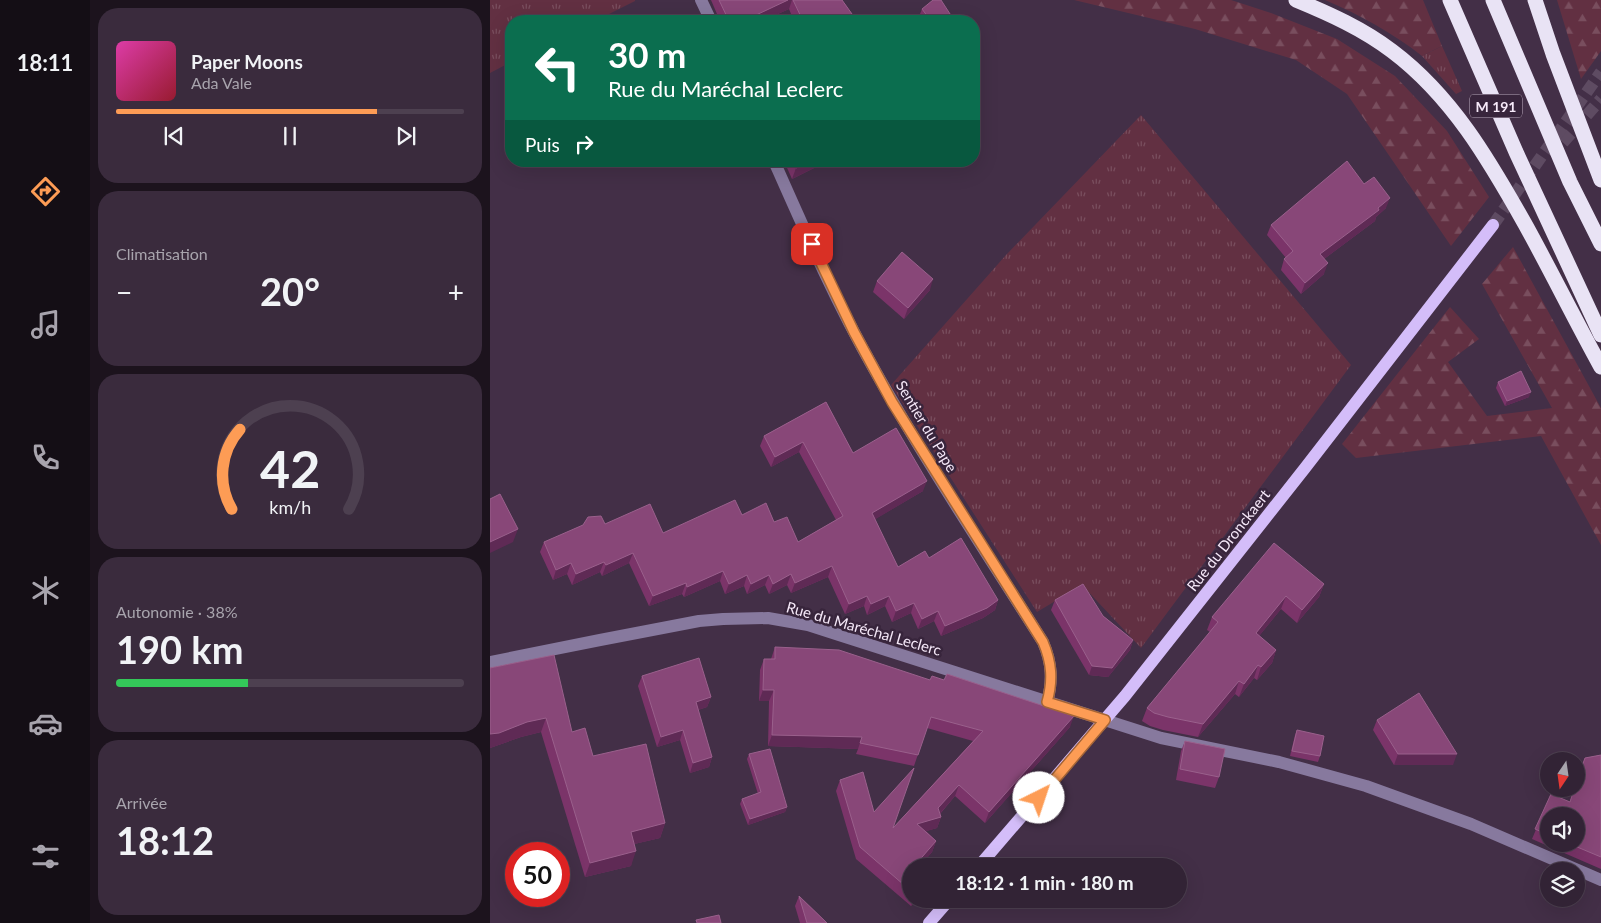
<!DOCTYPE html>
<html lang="fr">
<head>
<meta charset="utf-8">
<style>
  :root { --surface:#322335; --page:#3a2b3d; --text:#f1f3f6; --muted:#a8a4ad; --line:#4d4050; --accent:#fd9c55 }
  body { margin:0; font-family:Lato,sans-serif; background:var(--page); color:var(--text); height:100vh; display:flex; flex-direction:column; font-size:19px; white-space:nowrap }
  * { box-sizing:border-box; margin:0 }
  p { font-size:16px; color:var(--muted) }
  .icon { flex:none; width:28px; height:28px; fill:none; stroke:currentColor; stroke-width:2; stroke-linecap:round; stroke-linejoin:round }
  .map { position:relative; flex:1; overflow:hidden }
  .panel { display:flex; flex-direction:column; gap:8px; padding:8px; background:#1c131d; width:400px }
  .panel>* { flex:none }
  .guide { position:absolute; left:15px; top:15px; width:475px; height:152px; border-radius:20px; box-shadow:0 5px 20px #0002,0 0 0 1px var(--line); background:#0b6e4f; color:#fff; overflow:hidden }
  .needle { width:32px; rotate:193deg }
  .controls { position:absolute; left:1050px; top:752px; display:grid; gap:10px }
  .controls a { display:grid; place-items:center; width:45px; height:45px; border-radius:50%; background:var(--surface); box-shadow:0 5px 20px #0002,0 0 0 1px var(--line); font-size:25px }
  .speed { position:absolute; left:15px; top:842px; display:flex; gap:10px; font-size:25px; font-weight:700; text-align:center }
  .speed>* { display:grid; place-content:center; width:65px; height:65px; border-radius:50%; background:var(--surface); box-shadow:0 5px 20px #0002,0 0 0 1px var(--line); line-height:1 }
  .speed .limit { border:8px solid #d22; background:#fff; color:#111 }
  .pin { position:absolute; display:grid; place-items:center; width:42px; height:42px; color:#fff; margin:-21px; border-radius:10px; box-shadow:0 2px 8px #0006 }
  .me { position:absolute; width:55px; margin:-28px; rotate:41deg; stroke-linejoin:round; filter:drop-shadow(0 0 4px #0008) }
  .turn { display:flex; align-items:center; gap:18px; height:105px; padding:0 20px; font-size:22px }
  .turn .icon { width:65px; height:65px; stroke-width:2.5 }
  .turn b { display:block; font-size:35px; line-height:42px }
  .then { display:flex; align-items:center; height:48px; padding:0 20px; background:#0003; gap:10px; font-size:19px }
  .big { font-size:38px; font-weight:700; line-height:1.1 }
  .panel .card { flex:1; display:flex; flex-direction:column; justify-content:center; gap:8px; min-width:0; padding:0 18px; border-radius:20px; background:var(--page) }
  .panel .dial { align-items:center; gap:0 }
  .dial svg { height:130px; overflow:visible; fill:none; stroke:var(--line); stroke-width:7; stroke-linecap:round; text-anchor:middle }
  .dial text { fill:var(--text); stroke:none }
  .song { display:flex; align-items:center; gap:15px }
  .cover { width:60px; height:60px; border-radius:8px; background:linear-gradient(135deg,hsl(320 70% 55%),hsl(350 70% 35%)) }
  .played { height:5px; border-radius:2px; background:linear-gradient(90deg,var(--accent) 75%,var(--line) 75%) }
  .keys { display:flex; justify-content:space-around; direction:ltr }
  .heat { display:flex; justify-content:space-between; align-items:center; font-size:28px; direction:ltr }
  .charge { height:8px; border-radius:4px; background:linear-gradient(90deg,#34c759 38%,var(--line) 0) }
  .trip { position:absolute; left:412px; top:858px; width:285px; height:50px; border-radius:25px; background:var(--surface); box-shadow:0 5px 20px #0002,0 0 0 1px var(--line); font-weight:700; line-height:50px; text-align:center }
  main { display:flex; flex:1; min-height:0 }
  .dock { display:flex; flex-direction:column; width:90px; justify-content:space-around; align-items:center; background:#140e15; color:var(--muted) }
  .dock .icon { width:35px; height:35px }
  .dock .active { color:var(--accent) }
  .dock b { font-size:22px; color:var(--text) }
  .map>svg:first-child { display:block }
  .grass { fill:url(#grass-tufts) }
  .forest { fill:url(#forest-firs) }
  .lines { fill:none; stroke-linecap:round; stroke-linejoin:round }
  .major-tunnel { stroke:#5e4b62; stroke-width:12; stroke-dasharray:12 6; stroke-linecap:butt }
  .minor { stroke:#87799e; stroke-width:12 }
  .major { stroke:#d4bdf9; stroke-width:12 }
  .highway { stroke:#e9e3f5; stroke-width:15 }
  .wall { fill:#7b3469; fill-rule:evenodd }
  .shaded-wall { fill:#5f2a55 }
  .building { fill:#884778; stroke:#9a608c }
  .route-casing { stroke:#a46537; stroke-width:12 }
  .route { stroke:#fd9c55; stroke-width:9 }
  .labels { text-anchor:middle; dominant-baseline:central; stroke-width:5; stroke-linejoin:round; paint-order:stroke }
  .shield { fill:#38253c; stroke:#bdaec0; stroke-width:1 }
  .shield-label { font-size:14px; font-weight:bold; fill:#f6e9f9 }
  .street-label { font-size:15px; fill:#f6e9f9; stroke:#38253c }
</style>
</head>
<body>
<main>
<nav class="dock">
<b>18:11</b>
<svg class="icon active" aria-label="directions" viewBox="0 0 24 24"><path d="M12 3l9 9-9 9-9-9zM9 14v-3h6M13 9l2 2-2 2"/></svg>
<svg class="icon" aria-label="music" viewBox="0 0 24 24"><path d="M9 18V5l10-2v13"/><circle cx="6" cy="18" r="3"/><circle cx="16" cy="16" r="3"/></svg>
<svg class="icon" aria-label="phone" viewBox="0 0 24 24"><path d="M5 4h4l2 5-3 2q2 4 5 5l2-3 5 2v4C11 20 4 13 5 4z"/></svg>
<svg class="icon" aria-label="climate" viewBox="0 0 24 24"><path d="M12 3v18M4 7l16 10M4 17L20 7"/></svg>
<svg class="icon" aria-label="car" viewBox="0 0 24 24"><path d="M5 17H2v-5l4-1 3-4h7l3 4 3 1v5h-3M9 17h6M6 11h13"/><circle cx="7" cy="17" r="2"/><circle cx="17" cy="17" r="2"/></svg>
<svg class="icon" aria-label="filters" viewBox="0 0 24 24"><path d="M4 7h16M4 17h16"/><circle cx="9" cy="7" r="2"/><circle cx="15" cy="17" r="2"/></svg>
</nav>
<section class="panel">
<div class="card">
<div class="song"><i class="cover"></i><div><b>Paper Moons</b><p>Ada Vale</p></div></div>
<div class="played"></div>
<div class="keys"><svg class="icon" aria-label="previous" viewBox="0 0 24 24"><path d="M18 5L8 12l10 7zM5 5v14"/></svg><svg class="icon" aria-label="pause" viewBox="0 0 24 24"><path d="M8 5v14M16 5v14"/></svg><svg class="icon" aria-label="next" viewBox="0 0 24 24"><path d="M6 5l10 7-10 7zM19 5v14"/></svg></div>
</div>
<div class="card"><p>Climatisation</p>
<div class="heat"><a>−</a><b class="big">20°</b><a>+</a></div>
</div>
<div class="card dial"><svg viewBox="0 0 100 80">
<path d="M14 69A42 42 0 1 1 86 69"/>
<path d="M14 69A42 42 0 0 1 19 20" stroke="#fd9c55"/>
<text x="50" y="56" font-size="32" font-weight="700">42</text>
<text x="50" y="72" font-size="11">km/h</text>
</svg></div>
<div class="card"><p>Autonomie · 38%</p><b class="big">190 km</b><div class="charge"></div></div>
<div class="card"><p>Arrivée</p><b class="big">18:12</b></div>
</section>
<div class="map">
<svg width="1111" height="923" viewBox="0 0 1111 923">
  <defs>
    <pattern id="grass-tufts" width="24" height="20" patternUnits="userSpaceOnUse" patternTransform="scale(1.25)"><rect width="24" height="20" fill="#623042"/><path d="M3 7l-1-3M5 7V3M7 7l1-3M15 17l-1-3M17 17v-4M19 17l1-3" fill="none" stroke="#794e5e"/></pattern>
    <pattern id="forest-firs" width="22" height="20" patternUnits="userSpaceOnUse" patternTransform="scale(1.25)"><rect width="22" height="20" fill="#623042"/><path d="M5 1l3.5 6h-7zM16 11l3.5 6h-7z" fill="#794e5e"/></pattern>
  </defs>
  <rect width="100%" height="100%" fill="#432f47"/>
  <g class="grass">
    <polygon points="0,0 145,0 145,1 105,21 21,21 21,62 0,73"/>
    <polygon points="952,46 972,91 966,94 932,56"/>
    <polygon points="651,115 861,365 651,648 592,585 547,612 401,385 516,255"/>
  </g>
  <g class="forest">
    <polygon points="584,0 741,0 781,13 847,39 905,76 957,131 999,197 961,246 857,94 806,60 705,29"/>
    <path d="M835 0H933L952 46 932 56C903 33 870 15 835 0Z"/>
    <polygon points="1067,0 1111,0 1111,51 1091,79"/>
    <polygon points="1023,247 1111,408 1111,545 1051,436 866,458 852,444 960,307 989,339 958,362 997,416 1062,408 992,284"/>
  </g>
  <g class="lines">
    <g class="major-tunnel">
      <polyline points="1061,156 1111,99"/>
      <polyline points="1003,225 1111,72"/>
    </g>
    <g class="minor">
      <polyline points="211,0 221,21"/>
      <path d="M284 161C315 231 346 302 384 369 436 462 496 552 553 642 562 663 563 681 557 702"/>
      <polyline points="0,662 110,640 209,621 233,619 278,618 318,625 349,635 671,738 789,762 876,786 981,824 1111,880"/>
    </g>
    <g class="major">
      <polyline points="489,866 635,696 815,468 1003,225"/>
      <polyline points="439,923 460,899"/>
    </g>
    <g class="highway">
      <path d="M806 0C840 14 873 29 902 51 962 96 999 160 1035 224 1061 271 1085 320 1111 367"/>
      <polyline points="960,0 1026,152 1111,335"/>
      <polyline points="1003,0 1080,182 1111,244"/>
      <polyline points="1045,0 1063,54 1111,180"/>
    </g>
  </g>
  <g class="wall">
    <polygon points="221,0 352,0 367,21 304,21 299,9 272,21 230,21"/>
    <polygon points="432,9 461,21 435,21 430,14"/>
    <polygon points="294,161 327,161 324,168 302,179"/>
    <polygon points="874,184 896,208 886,217 885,221 834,259 834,274 811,294 791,270 794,259 796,258 777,235 781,225"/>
    <polygon points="387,281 440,290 414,319 383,292"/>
    <polygon points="1008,382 1039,397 1015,406 1006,388"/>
    <polygon points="336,402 363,453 433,491 385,519 408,567 439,558 508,600 505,610 493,618 451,636 444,621 428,629 421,613 402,622 395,606 377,615 374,606 355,614 338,577 301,593 297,585 279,594 275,585 257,594 254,586 235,594 230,581 194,597 192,594 159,606 139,563 112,576 110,572 82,585 77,574 63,580 50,552 54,542 115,524 173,533 252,515 284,522 308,542 346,520 309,452 281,467 270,446 274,436"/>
    <polygon points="834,584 829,597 807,623 791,609 769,636 786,650 782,663 767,680 764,678 749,697 745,694 708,737 673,730 660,726 652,721 657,708 720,632 717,630 722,617"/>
    <polygon points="565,600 613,616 643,640 640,650 618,677 599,675 561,610"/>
    <polygon points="285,647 580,727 495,823 465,796 450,814 451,817 447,828 436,831 446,841 442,852 430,866 421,866 421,899 428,899 421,906 366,859 346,791 350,780 384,812 403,828 483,741 437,728 424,766 366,754 368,749 278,746 279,701 269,701 270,670 274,659 281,659"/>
    <polygon points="0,668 82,732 103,756 175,823 170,838 144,844 141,866 95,877 51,732 31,737 0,748"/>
    <polygon points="152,676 221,697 217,707 208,710 222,757 219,767 200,773 190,740 167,747 148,686"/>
    <polygon points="887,720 963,765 904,765 883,730"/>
    <polygon points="807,730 830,756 828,762 800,756 805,735"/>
    <polygon points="695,741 729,777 725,788 686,780 691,751"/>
    <polygon points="259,754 297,807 295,812 258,825 250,804 252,799 268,794 257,759"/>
    <path d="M1111 755V869L1042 839 1061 794 1080 802 1084 789H1086V783L1095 758ZM1059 816H1086V844H1059Z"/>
    <polygon points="309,896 337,923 310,923 305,906"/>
  </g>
  <g class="shaded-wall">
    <polygon points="298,0 302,0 299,9 272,21 263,21 264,16"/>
    <polygon points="462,17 461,21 456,21"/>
    <polygon points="320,161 327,161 324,168 302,179 306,168"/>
    <polygon points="900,198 896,208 886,217 885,221 826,265 830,254"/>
    <polygon points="838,263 834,274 811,294 815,283"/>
    <polygon points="443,279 440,290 414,319 418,308"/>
    <polygon points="1041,392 1039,397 1015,406 1017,401"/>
    <polygon points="313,442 309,452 281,467 285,457"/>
    <polygon points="437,481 433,491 379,523 382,513"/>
    <polygon points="28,529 23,542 0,553 0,542"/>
    <polygon points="143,553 139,563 112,576 116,565"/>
    <polygon points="114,562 110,572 82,585 86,574"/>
    <polygon points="81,563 77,574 63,580 66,570"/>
    <polygon points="342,566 338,577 301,593 305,583"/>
    <polygon points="233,571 230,581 194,597 197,587"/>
    <polygon points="301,574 297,585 279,594 283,584"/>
    <polygon points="257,575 254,586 235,594 239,584"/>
    <polygon points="279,575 275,585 257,594 261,584"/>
    <polygon points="196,583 192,594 159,606 163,596"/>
    <polygon points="834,584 829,597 807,623 812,610"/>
    <polygon points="377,596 374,606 355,614 359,604"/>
    <polygon points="399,596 395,606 377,615 381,604"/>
    <polygon points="796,596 791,609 761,646 766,633"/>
    <polygon points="508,600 505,610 493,618 451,636 455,626"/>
    <polygon points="424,603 421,613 402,622 406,611"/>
    <polygon points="448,611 444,621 428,629 432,619"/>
    <polygon points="643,640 640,650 618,677 599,675 602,666"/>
    <polygon points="786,650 782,663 767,680 771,667"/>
    <polygon points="768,665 764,678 749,697 754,684"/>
    <polygon points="749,681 745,694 708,737 713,724"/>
    <polygon points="273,690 284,690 279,701 269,701"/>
    <polygon points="221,697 217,707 202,712 206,702"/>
    <polygon points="584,716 580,727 495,823 499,812"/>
    <polygon points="56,718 51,732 31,737 0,748 0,734 37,722"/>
    <polygon points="193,730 190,740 167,747 171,737"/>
    <polygon points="282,735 372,737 368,749 278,746"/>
    <polygon points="908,754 967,754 963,765 904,765"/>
    <polygon points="222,757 219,767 200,773 203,763"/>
    <polygon points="469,785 465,796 446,818 451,817 447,828 423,835 427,824 448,808"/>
    <polygon points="297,807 295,812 258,825 260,819"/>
    <polygon points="175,823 170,838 136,846 141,832"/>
    <polygon points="446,841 442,852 430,866 425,866 426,864"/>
    <polygon points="146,851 141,866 95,877 100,863"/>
    <polygon points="424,899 428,899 421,906"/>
  </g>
  <g class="building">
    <polygon points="229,0 298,0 264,16 267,21 239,21"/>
    <polygon points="303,0 352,0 367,21 313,21"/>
    <polygon points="443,0 451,0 462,17 456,21 441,21 432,9"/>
    <polygon points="303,161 320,161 306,168"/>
    <polygon points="857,161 874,184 884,177 900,198 888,208 889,210 830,254 838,263 815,283 794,259 803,251 781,225"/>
    <polygon points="412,252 443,279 418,308 387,281"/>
    <polygon points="1031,371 1041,392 1017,401 1008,382"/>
    <polygon points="336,402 363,453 406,428 437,481 382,513 408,567 435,551 439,558 471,538 508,600 497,608 455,626 448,611 432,619 424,603 406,611 399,596 381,604 377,596 359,604 342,566 305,583 301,574 283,584 279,575 261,584 257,575 239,584 233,571 197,587 196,583 163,596 143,553 116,565 114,562 86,574 81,563 66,570 54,542 93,525 98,517 111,516 115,524 160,504 173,533 245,500 252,515 276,503 284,522 297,517 308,542 353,516 313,442 285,457 274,436"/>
    <polygon points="10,494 28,529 0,542 0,499"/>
    <polygon points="784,543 834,584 812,610 796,596 766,633 786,650 771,667 768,665 754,684 749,681 713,724 678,717 664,713 657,708 728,622 722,617"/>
    <polygon points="593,584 613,616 643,640 622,668 602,666 565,600"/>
    <polygon points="285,647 349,650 440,680 442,676 454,680 457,674 584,716 499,812 469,785 448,808 451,817 427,824 446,841 426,864 428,866 421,866 421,891 370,847 350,780 373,772 384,812 424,768 403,828 493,731 441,717 428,755 370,743 372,737 282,735 284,690 273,690 274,659 285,659"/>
    <polygon points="64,655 82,732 95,728 103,756 156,744 175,823 141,832 146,851 100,863 56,718 37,722 9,733 0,734 0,668"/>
    <polygon points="209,658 221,697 206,702 222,757 203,763 193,730 171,737 152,676"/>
    <polygon points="929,693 967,754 908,754 887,720"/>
    <polygon points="807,730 834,736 830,756 802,751"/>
    <polygon points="695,741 735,749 729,777 690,769"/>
    <polygon points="280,749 297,807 260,819 252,799 271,792 259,754"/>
    <polygon points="1111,755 1111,857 1080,844 1086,844 1086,816 1059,816 1059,835 1045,829 1061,794 1080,802 1084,789 1086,789 1086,783 1095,758"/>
    <polygon points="309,896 337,923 317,923"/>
    <polygon points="229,915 231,923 207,923 206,920"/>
  </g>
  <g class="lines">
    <g class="route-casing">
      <path id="route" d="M322 244 364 332 402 402 553 642C562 663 563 681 557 702L615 720 549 798"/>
    </g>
    <use href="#route" class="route"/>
  </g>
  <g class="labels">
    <rect class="shield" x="980" y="94.5" width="52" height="23" rx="4"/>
    <g class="shield-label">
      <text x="1006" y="106">M 191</text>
    </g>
    <g class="street-label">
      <text transform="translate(437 426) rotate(59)">Sentier du Pape</text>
      <text transform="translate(738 540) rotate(-52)">Rue du Dronckaert</text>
      <text transform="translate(374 628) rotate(16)">Rue du Maréchal Leclerc</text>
    </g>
  </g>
</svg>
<div class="controls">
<a><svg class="needle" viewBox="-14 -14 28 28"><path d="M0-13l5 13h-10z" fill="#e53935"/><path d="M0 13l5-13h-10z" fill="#a8a4ad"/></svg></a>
<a><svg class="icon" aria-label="sound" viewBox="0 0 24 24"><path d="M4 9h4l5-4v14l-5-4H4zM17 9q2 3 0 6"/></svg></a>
<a><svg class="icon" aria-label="layers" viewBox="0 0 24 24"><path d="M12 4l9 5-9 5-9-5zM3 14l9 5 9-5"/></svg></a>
</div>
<div class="speed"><div class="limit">50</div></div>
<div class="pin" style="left:322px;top:244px;background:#d93025"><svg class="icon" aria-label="arrive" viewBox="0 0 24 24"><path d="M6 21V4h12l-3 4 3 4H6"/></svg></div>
<svg class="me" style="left:549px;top:798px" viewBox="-20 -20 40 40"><circle r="19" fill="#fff"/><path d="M0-13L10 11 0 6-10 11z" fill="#fd9c55"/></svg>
<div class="trip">18:12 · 1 min · 180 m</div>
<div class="guide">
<div class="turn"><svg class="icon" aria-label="left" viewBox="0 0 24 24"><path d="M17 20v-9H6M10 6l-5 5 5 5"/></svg><div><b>30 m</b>Rue du Maréchal Leclerc</div></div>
<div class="then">Puis<svg class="icon" aria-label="right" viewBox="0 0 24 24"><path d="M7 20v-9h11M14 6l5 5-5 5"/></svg></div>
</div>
</div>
</main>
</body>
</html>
